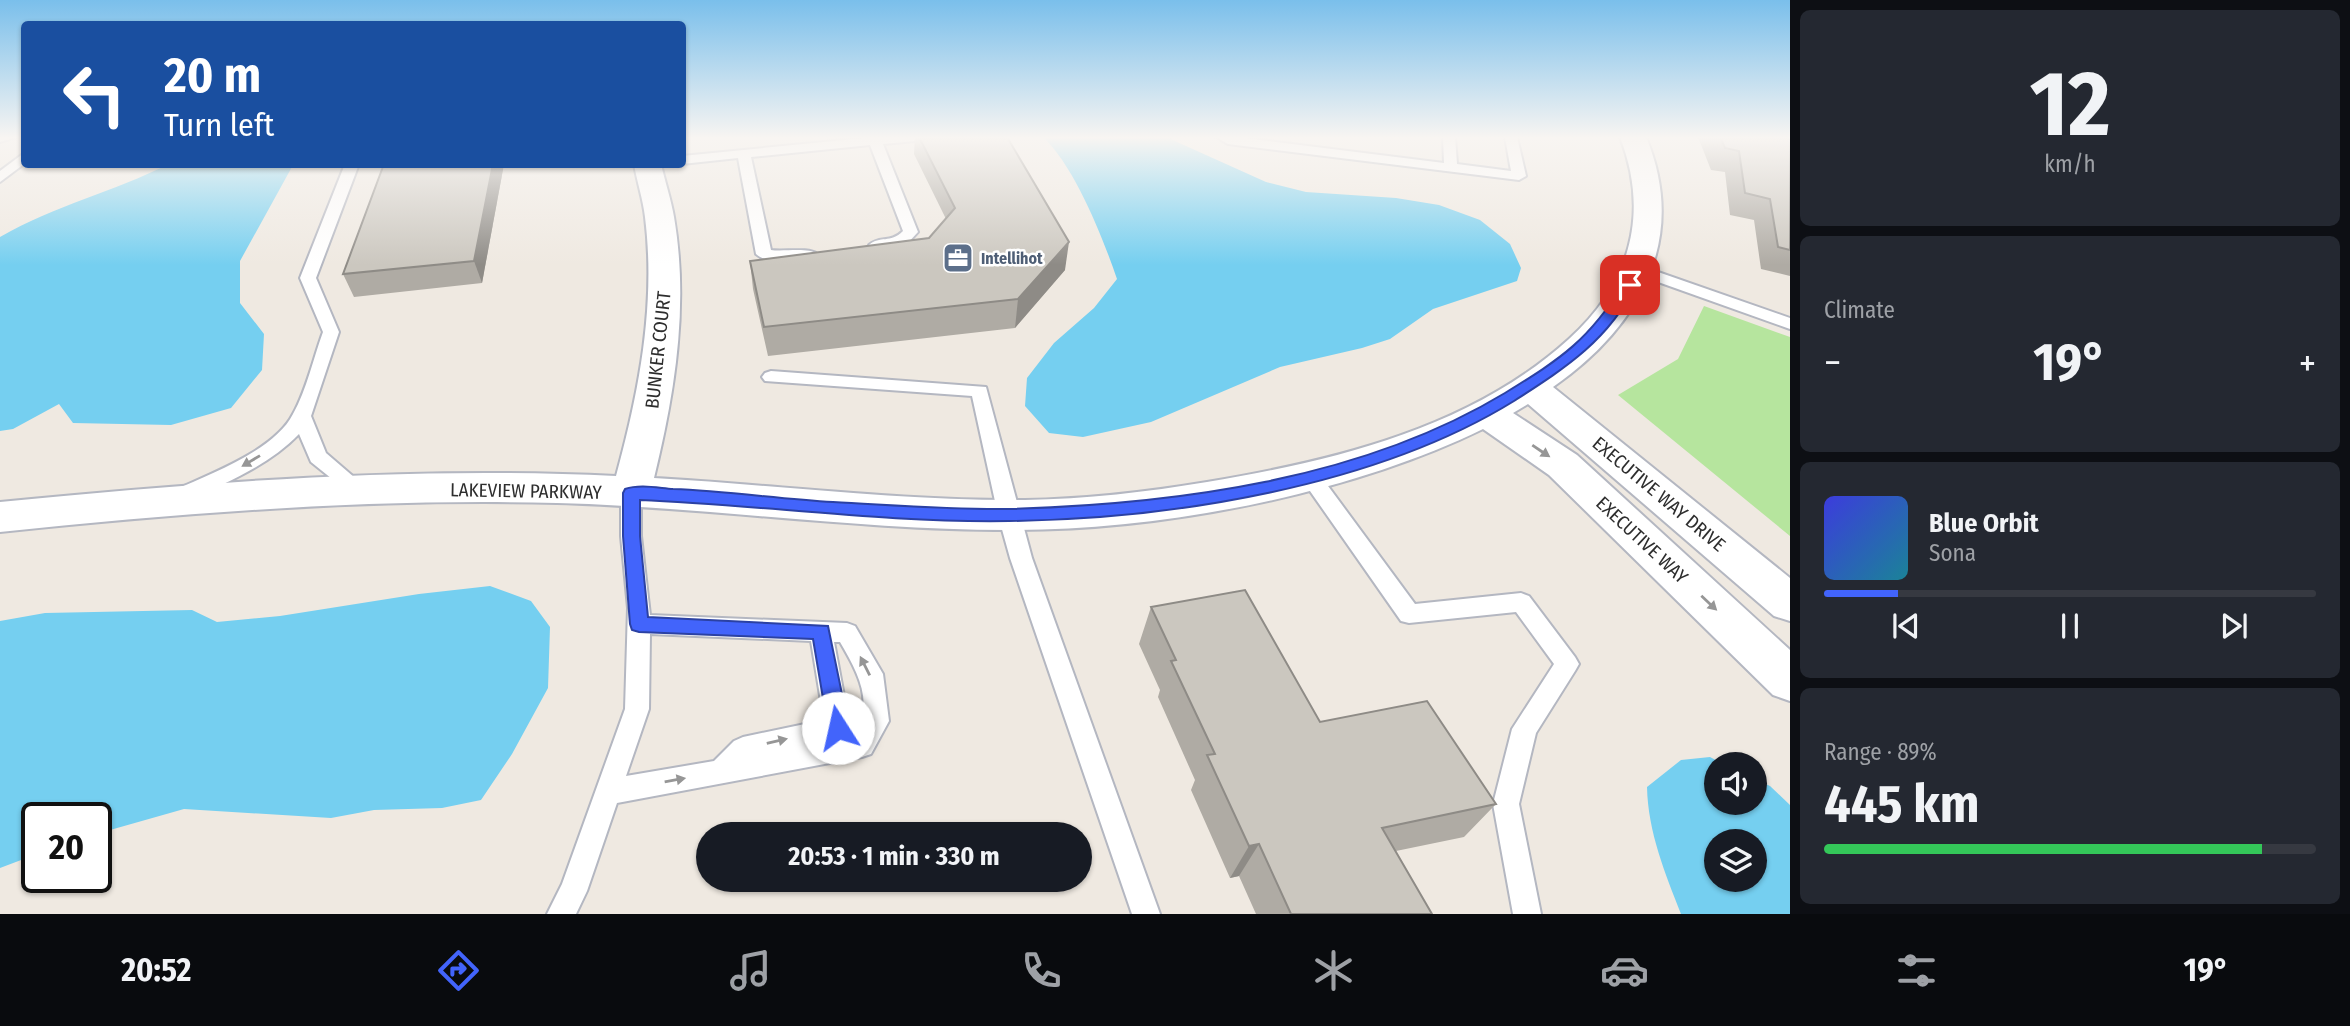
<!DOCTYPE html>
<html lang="en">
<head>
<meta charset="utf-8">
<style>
  :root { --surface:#171b24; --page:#242831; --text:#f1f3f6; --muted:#9ea1a6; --line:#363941; --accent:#4264fb }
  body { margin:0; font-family:"Fira Sans Condensed",sans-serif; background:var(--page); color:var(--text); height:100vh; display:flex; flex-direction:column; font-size:26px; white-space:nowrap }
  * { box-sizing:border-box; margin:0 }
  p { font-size:23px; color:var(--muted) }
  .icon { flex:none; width:38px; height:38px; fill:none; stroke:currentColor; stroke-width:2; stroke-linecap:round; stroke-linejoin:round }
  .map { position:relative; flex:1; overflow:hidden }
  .details { display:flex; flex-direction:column; gap:10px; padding:10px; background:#0d0f14; width:560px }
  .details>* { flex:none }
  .guide { position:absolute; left:21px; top:21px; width:665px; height:147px; border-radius:7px; box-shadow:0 2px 5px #0004; background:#1a4fa0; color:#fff; overflow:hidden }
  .tools { position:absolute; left:1704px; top:752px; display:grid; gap:14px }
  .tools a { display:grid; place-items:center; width:63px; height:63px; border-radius:50%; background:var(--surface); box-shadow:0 2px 5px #0004; font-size:35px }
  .speed { position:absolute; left:21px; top:802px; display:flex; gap:14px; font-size:35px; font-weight:700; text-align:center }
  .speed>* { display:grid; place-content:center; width:91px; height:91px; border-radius:50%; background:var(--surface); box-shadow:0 2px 5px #0004; line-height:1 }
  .speed .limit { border:4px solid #111; border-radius:10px; background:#fff; color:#111 }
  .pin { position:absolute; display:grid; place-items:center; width:60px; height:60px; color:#fff; margin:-30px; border-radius:14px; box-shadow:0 4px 10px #0006 }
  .me { position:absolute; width:77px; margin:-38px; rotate:350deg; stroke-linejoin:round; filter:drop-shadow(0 0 5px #0008) }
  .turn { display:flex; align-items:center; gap:24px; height:147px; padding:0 28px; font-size:32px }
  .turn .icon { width:91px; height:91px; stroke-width:2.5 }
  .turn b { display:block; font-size:49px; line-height:60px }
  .big { font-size:52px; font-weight:700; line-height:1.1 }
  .details .widget { flex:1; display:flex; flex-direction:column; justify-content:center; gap:10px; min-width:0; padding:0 24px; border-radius:10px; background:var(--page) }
  .details .dial { align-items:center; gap:0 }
  .dial b { font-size:91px; line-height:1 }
  .song { display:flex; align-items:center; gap:21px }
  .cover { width:84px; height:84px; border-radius:10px; background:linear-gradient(135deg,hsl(240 70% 55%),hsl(190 70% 35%)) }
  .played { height:7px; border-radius:4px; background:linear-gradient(90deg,var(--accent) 15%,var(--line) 15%) }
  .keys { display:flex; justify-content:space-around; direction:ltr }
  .heat { display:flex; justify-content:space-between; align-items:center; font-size:38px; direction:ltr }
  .charge { height:10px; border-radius:5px; background:linear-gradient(90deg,#34c759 89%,var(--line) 0) }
  .trip { position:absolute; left:696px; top:822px; width:396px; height:70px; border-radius:35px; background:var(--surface); box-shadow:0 2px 5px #0004; font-weight:700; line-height:70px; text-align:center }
  .dock { display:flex; height:112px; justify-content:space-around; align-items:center; background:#090b0e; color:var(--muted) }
  .dock .icon { width:49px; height:49px }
  .dock .selected { color:var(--accent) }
  .dock b { font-size:32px; color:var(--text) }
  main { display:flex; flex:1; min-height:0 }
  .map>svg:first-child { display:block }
  .green { fill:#b6e59e }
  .water { fill:#75cff0; fill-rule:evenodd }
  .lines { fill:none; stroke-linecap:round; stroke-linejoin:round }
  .service-casing { stroke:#b4b7c1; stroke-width:4 }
  .tertiary-casing { stroke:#b4b7c1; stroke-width:4 }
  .service { fill:#fff; fill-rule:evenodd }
  .tertiary { fill:#fff; fill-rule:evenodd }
  .wall { fill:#afaba4 }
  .shaded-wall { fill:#8e8b86 }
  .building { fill:#cbc7bf; stroke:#8e8b86; stroke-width:2 }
  .oneway { fill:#969696 }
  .route { fill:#4264fb; stroke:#2b41a3; stroke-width:2 }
  .labels { text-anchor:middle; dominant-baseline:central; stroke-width:5; stroke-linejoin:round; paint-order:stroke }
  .far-service-label { font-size:16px; font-weight:bold; fill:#4e5e75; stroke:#fff; text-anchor:start }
  .street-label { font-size:19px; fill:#2e2e2e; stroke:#fff }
</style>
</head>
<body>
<main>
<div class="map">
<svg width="1790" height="914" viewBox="0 0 1790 914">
  <rect width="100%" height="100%" fill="#efe9e1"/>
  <polygon class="green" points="1704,306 1790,337 1790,536 1618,395 1678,359"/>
  <g class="water">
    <path d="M1043 137H1166L1266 182 1306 192 1396 198 1439 205 1480 220 1510 244 1521 268 1517 281 1433 309 1390 339 1362 348 1280 367 1151 422 1083 437 1049 433 1025 406 1027 378 1054 343 1094 308 1117 279C1103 238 1075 167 1043 137Z"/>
    <path d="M169 164 293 165 240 261V303L264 334 262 370 231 408 171 425 73 423 59 404 13 429 0 431V237C56 205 113 192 169 164Z"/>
    <polygon points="490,586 531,601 550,627 548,688 512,754 481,800 442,808 374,810 331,818 184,809 96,834 96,817 37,817 37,854 0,868 0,621 45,613 192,610 217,622 280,616 419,594"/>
    <path d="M1710 757 1725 765H1717V803H1755V779L1770 786 1790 805V914H1681C1665 873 1648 832 1647 787L1681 760ZM1717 842H1755V880H1717Z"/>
  </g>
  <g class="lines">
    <g class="service-casing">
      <g id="service">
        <polygon points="0,137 16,137 0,142"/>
        <path d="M875 137H921L915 141 883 144 918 232 905 246 877 250 869 245C880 235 890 244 903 231L870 145 751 157 771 250C783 252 809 247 817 254L814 257C798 261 770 266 756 254L738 158 682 164V156Z"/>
        <polygon points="1216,137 1236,137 1444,163 1443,137 1455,137 1457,164 1511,171 1505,137 1517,137 1526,176 1519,180 1228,144"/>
        <polygon points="24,153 24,164 0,182 0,171"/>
        <path d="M345 164H359L316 278 339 332 311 416 326 453 369 490 366 495 359 497 352 495 311 462 299 434C269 465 228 482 189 500L182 502 175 500 172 495 175 490C210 474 275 450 293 414 307 389 313 359 323 332L300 278Z"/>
        <polygon points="1638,265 1790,318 1790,329 1633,273 1630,270 1633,267"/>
        <polygon points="771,371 986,387 1032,558 1160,914 1132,914 1010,558 998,515 972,396 765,381 762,377 765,373"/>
        <polygon points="1310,469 1317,471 1415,604 1521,593 1529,596 1575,657 1579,664 1575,671 1536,733 1519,804 1541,914 1513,914 1493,804 1512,729 1554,664 1516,612 1409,623 1401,621 1303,481 1300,476 1303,471"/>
        <path d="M631 486 638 488 641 493V536L650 615 847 623 855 626 883 674 889 721 871 754 862 757 617 803 587 891 576 914H547L562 884 625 709 628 608 621 536V493L624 488ZM650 634 811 641 824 720 743 737 734 741 714 761 626 776 649 709ZM834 642H840C858 673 875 703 854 736L840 738 847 736 850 728Z"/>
      </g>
    </g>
    <g class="tertiary-casing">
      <path id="tertiary" d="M1620 137H1646C1689 240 1639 327 1553 387L1790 578V621L1774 616 1528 404 1513 413 1577 455 1790 650V701L1773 695 1549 475 1483 429C1348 495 1159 531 1008 530 857 530 707 507 557 503 371 498 184 513 0 532V502C204 482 411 466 616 476 639 392 656 305 645 217 643 199 637 182 634 164H661C665 182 671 199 674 217 689 305 675 392 654 478 778 485 901 501 1025 500 1086 499 1147 492 1207 482 1334 461 1471 428 1569 339 1630 284 1650 214 1620 137Z"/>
    </g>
    <use href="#service" class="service"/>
    <use href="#tertiary" class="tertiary"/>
  </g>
  <g class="wall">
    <polygon points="915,137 1007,137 1065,270 1015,328 768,356 753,289 750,261 929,238 946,219 914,154"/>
    <polygon points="1698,137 1790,137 1790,276 1761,269 1754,220 1730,215 1725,172 1711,170"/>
    <polygon points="504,164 482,283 354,297 343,274"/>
    <polygon points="1151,607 1320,722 1496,804 1464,837 1396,851 1432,914 1256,914 1239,876 1230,878 1191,790 1195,780 1158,697 1160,690 1139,644"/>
  </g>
  <g class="shaded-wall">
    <polygon points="493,164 504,164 482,283 474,261"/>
    <polygon points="1069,242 1065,270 1015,328 1018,299"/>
    <polygon points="1259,844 1239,876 1230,878 1249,846"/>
  </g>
  <g class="building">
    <polygon points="919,137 1007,137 1069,242 1018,299 764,327 750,261 929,238 955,208"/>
    <polygon points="1720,137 1790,137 1790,250 1778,247 1770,199 1745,193 1739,151 1725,148"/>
    <polygon points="384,164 493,164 474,261 343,274"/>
    <polygon points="1245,590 1320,722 1427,701 1496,804 1382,828 1432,914 1291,914 1259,844 1249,846 1207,755 1215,754 1171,661 1176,660 1151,607"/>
  </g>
  <defs><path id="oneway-solid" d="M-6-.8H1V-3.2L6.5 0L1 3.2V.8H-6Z" transform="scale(1.75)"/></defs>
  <g class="oneway">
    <use href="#oneway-solid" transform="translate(1541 451) rotate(34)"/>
    <use href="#oneway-solid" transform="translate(251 461) rotate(149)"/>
    <use href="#oneway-solid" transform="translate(1709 603) rotate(43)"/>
    <use href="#oneway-solid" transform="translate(865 666) rotate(-117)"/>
    <use href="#oneway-solid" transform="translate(777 741) rotate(-13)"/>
    <use href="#oneway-solid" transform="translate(675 780) rotate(-10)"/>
  </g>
  <linearGradient id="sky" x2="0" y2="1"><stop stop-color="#7abfeb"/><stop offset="0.52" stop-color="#f8f5f2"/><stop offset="1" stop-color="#f8f5f2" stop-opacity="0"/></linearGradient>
  <rect width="1790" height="265" fill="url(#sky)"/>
  <path class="route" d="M1630 281 1636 285C1608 341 1565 368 1514 401 1375 487 1171 519 1009 521 885 523 762 505 640 500V536L648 617 828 626 849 728 846 734 838 737 831 734 828 728 813 639 639 632 632 630 630 624 623 536V493L625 489C640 484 658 488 673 489 727 491 780 499 833 502 892 505 952 510 1010 509 1176 504 1361 480 1505 393 1562 358 1589 340 1625 282Z"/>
  <defs>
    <g id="office-square" transform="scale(1.575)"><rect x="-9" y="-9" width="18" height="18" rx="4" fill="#5c6f8a" stroke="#fff"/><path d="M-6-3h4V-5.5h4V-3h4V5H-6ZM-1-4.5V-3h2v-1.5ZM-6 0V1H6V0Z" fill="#fff"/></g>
  </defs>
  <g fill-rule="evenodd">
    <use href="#office-square" x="958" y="258"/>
  </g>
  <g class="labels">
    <g class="far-service-label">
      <text x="981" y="258">Intellihot</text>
    </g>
    <g class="street-label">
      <text transform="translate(658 350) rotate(-84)">BUNKER COURT</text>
      <text transform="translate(526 491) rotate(1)">LAKEVIEW PARKWAY</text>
      <text transform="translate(1659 494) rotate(40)">EXECUTIVE WAY DRIVE</text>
      <text transform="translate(1642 540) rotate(43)">EXECUTIVE WAY</text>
    </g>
  </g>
</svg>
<div class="tools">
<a><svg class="icon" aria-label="sound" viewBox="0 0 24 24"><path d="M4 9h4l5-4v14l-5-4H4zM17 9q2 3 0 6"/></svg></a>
<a><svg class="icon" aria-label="layers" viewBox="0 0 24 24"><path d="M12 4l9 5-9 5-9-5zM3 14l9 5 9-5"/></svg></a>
</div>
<div class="speed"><div class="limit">20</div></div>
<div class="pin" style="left:1630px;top:285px;background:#d93025"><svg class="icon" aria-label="arrive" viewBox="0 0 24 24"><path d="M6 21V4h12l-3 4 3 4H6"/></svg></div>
<svg class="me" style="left:838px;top:728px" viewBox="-20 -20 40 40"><circle r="19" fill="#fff"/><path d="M0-13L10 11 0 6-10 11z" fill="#4264fb"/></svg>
<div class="trip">20:53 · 1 min · 330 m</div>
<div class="guide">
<div class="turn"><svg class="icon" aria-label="left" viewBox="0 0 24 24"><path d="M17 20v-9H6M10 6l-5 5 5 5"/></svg><div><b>20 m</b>Turn left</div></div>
</div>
</div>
<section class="details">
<div class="widget dial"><b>12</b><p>km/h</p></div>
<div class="widget"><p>Climate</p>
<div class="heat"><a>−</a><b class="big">19°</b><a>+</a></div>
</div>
<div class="widget">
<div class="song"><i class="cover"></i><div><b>Blue Orbit</b><p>Sona</p></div></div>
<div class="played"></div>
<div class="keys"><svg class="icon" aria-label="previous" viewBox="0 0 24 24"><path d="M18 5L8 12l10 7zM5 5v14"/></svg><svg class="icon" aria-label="pause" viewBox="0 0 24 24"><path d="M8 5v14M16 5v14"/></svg><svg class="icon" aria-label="next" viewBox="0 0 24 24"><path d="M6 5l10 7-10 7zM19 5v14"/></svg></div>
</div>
<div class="widget"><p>Range · 89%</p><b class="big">445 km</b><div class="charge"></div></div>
</section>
</main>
<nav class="dock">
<b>20:52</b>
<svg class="icon selected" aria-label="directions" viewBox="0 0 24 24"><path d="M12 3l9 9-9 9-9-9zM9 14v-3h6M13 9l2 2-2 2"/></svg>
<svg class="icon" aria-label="music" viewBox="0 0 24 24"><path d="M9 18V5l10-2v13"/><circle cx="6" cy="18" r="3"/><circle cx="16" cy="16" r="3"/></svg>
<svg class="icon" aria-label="phone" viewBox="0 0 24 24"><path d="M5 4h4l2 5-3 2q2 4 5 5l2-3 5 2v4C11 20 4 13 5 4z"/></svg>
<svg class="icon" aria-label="climate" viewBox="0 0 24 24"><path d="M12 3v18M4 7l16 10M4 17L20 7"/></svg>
<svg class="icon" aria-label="car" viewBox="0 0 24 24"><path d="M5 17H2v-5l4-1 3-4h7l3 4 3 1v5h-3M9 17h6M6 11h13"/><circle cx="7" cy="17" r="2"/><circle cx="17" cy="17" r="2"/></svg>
<svg class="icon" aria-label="filters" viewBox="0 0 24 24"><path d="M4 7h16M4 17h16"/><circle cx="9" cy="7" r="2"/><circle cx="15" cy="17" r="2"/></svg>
<b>19°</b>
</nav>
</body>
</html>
